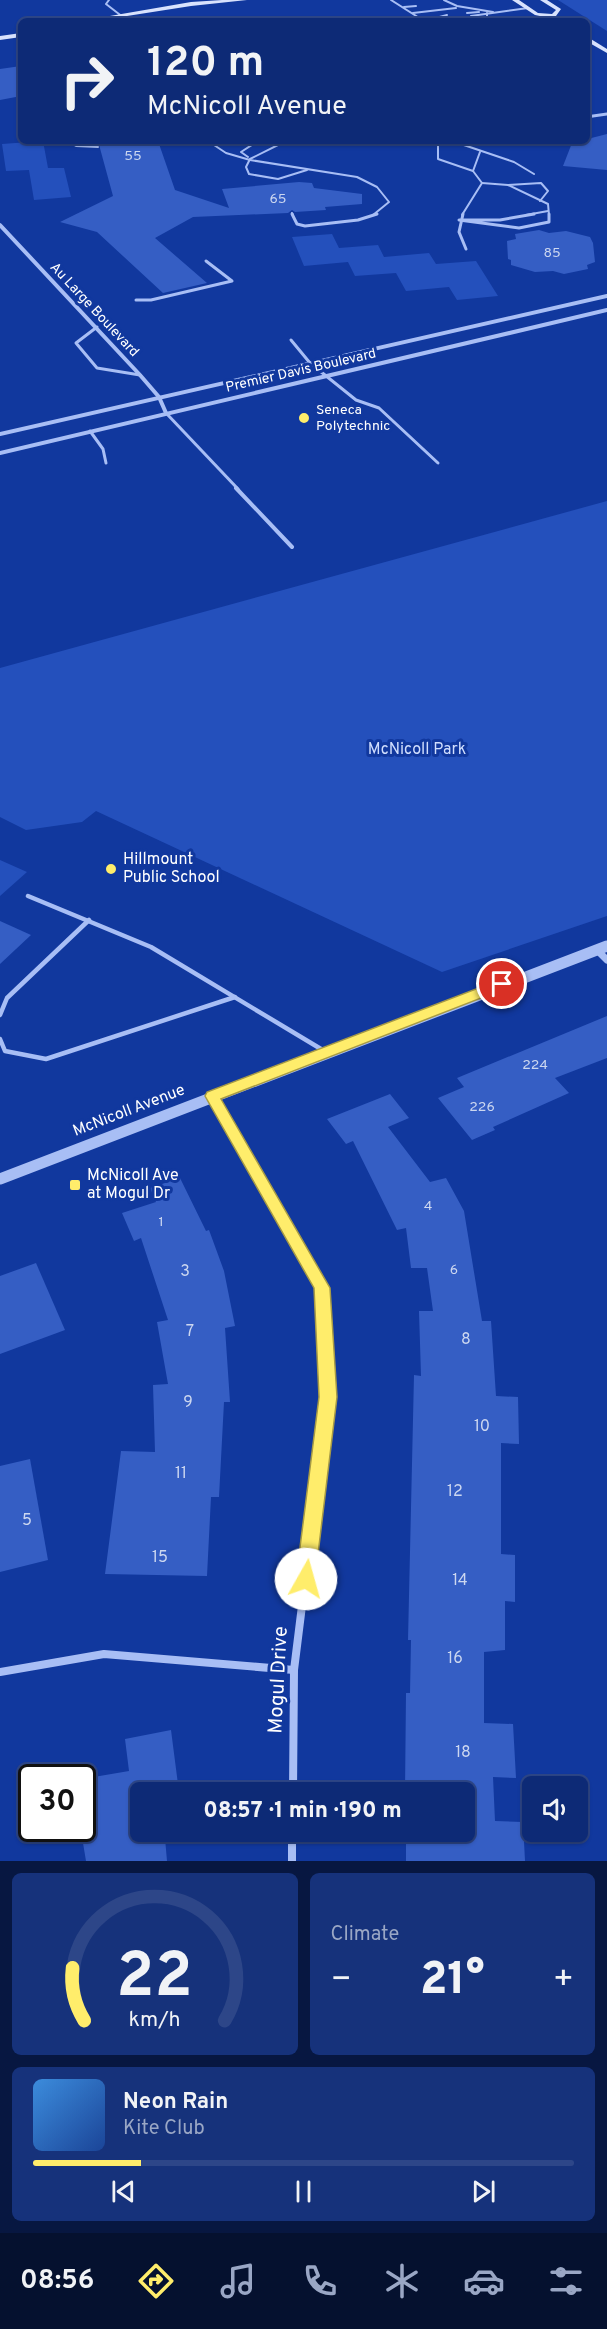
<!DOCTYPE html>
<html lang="en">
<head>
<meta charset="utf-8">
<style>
  :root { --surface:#0d2a76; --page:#16327b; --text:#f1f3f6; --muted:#9aa7c5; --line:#2d4688; --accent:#ffed6b }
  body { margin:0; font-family:Overpass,sans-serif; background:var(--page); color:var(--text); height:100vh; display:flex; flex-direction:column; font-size:22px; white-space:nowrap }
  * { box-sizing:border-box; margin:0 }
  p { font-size:20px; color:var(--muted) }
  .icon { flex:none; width:33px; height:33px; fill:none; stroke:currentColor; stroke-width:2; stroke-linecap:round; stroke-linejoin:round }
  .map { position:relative; height:1861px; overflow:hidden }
  .drawer { display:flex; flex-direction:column; gap:12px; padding:12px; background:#071741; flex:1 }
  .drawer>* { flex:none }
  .hud { position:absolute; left:18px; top:18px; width:572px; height:126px; border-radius:9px; box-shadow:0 2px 4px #0004,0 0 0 2px var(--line); background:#0d2a76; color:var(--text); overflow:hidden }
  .tools { position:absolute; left:522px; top:1776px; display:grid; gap:12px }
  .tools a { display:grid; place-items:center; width:66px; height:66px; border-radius:9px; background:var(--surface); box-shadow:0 2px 4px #0004,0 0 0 2px var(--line); font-size:30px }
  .speed { position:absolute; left:18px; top:1764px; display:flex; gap:12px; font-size:30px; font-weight:700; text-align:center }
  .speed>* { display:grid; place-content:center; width:78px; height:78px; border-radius:50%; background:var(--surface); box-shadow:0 2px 4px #0004,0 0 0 2px var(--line); line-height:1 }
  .speed .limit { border:3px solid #111; border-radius:9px; background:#fff; color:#111 }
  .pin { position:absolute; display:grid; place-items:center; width:51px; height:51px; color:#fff; margin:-26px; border:3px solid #fff; border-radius:50%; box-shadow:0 2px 6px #0007 }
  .me { position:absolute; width:66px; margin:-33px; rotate:7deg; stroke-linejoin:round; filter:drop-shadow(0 0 4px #0008) }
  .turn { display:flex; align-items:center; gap:21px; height:126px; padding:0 30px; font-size:27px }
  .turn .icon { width:78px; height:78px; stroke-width:2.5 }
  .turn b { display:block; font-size:42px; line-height:51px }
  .big { font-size:45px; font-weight:800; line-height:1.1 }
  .drawer .widget { flex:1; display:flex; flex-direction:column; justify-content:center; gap:9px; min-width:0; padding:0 21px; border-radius:9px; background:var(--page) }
  .drawer .dial { align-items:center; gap:0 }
  .dial svg { height:156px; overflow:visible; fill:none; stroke:var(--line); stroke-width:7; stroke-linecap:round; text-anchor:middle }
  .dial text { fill:var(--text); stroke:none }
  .song { display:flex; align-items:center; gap:18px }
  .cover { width:72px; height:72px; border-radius:9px; background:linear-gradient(135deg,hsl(210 70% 55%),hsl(220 70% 35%)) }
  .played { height:6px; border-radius:3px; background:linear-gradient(90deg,var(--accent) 20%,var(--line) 20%) }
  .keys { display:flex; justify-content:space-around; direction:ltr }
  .heat { display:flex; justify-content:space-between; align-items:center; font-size:33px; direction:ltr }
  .drawer .tiles { flex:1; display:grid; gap:12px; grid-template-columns:1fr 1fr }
  .widget:last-child { grid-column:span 2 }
  .trip { position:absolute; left:130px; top:1782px; width:345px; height:60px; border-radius:9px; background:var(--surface); box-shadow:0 2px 4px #0004,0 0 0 2px var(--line); font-weight:800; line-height:60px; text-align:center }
  .tabs { display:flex; height:96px; justify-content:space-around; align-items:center; background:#05112f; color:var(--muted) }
  .tabs .icon { width:42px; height:42px }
  .tabs .active { color:var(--accent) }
  .tabs b { font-size:27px; color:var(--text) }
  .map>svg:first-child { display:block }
  .green { fill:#2450bc }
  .building { fill:#355ec4 }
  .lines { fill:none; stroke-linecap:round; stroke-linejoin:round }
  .service-far3 { stroke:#a8bef5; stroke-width:2 }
  .service-far2 { stroke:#a8bef5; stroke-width:3 }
  .service-far1 { stroke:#a8bef5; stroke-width:4 }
  .service { stroke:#a8bef5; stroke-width:4.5 }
  .minor-far3 { stroke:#a8bef5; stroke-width:3 }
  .minor-far2 { stroke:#a8bef5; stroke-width:4 }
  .minor-far1 { stroke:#a8bef5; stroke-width:7 }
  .minor { stroke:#a8bef5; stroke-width:8 }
  .tertiary { stroke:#a8bef5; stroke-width:11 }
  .secondary { fill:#d8e2fd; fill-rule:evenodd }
  .route { fill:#ffed6b; stroke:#a69a46; stroke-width:1.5 }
  .poi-dot { fill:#ffed6b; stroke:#11389e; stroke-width:2 }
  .labels { text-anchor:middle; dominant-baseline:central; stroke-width:6; stroke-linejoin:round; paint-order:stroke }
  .number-label { font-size:14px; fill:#ccd7f0 }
  .far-street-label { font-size:14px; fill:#fff; stroke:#11389e }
  .far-poi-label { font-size:14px; fill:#fff; stroke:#11389e; text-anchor:start }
  .park-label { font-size:16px; fill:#d0defe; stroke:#11389e }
  .poi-label { font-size:16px; fill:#fff; stroke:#11389e; text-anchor:start }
  .street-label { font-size:16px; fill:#fff; stroke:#11389e }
  .near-number-label { font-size:16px; fill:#ccd7f0 }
  .near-street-label { font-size:20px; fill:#fff; stroke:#11389e }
</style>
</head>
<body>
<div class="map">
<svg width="607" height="1861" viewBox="0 0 607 1861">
  <rect width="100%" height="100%" fill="#11389e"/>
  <g class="green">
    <polygon points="558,0 607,0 607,31"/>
    <polygon points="43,141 48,168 64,168 71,197 34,200 29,170 6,171 2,144"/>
    <polygon points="332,234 339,248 378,245 384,257 429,253 436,264 476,261 498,296 457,300 449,287 406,291 396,273 355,276 348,262 304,266 292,237"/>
    <polygon points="607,501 607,916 442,972 96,811 82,822 26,830 0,817 0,668"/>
    <polygon points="0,860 27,872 0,896"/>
  </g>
  <g class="building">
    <polygon points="21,66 21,96 0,100 0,69"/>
    <polygon points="607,134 607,170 563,166 572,143"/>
    <polygon points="98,141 158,141 175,190 229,208 222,189 299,182 312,183 314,188 362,194 362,204 325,207 326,210 295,212 292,210 288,213 193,217 155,238 207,283 163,293 97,232 60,222 113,196"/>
    <polygon points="539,230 549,233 566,231 590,237 593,243 595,262 587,265 588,269 564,274 553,271 535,272 511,265 511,260 508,259 507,241 516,239 515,234"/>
    <polygon points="0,921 31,935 0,964"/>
    <polygon points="607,1016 607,1058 555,1078 569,1093 493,1127 495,1130 472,1140 438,1098 464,1087 457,1078"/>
    <polygon points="390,1094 409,1118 388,1127 430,1182 446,1178 464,1211 482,1321 491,1321 496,1396 518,1397 519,1444 501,1443 501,1554 515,1555 515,1602 505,1601 505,1650 484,1652 484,1723 513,1724 516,1778 493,1777 495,1821 523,1822 525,1861 406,1861 406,1832 465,1832 465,1792 405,1792 406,1693 410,1693 411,1640 408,1640 414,1375 421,1376 419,1311 433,1311 427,1268 411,1268 406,1228 397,1230 353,1141 346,1144 327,1119"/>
    <polygon points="180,1178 206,1231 209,1230 224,1271 235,1326 225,1328 230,1402 224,1402 219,1497 211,1497 207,1576 105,1574 121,1451 155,1452 153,1385 168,1384 157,1322 168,1320 141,1238 134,1241 122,1213 156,1202 150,1188"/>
    <polygon points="36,1263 65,1330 0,1354 0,1276"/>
    <polygon points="30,1459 48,1560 0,1572 0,1466"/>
    <polygon points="171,1730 179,1792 141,1792 141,1843 165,1838 167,1861 86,1861 82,1837 82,1779 129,1771 125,1739"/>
  </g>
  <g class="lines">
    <g class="service-far3">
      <polyline points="109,0 106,4 128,21"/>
      <polyline points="391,0 424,21"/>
      <polyline points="444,0 457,6 493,12"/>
      <polyline points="404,7 416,6"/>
      <polyline points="413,13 456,8"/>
      <polyline points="467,13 479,12"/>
      <polyline points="471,16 528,8"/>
      <polyline points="432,19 447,15"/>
      <polyline points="475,19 487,17 487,13"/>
      <polyline points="425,21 451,18"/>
      <polyline points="452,21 455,21"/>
      <polyline points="67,141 76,146 98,147"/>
      <polyline points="208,141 226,153 250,160 357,177 377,187 389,202 373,215"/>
      <polyline points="286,141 250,159 246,167 249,174 278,179 307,170"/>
      <polyline points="438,141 438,159 473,171 482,183 462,215"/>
      <polyline points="452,141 514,162 534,174"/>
      <polyline points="248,157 241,152 258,141"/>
      <polyline points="473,171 480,152"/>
      <polyline points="482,183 508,185 548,204 549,215"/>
      <polyline points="508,185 541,183 548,191 540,201"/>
      <polyline points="292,213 293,215"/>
      <polyline points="526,215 548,211"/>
    </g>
    <g class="service-far2">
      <polyline points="292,214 297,224 305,226 358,220 377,214"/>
      <polyline points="463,214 459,232 466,249"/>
      <polyline points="534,214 500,220 459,220 519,228 549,222 549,214"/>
      <polyline points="136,300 151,300 232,281 206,261"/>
      <polyline points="97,327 76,343 97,368 140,375"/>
      <polyline points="291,340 310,363 356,400 379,408 438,463"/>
      <polyline points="166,413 238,489"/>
      <polyline points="90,431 103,449 106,463"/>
    </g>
    <polyline class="service-far1" points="236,488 292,547"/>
    <g class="service">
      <polyline points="28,896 151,947 326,1052"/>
      <polyline points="0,1015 7,998 89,920"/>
      <polyline points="0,1039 5,1051 46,1059 235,997"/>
    </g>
    <polyline class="minor-far3" points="586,117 607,114"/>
    <g class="minor-far2">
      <polyline points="0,225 140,375 159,397 166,413"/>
      <polyline points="0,434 607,296"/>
      <polyline points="0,453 607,310"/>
    </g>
    <g class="minor-far1">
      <polyline points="597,950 607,960"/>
      <polyline points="212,1096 322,1288"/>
    </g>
    <g class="minor">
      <polyline points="0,1672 104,1654 294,1670"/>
      <polyline points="293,1792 294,1670 328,1397 321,1287"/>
      <polyline points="292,1832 292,1861"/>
    </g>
    <polyline class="tertiary" points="0,1179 607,946"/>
    <g class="secondary">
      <polygon points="222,0 247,0 191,6 95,21 81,21 191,2"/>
      <polygon points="512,0 519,0 538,13 552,14 556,10 540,0 547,0 561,9 556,16 564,21 535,15"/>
      <polygon points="21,33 21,37 0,40 0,36"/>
      <polygon points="586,36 607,49 607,53 586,41"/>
    </g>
  </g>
  <polygon class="route" points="502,979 510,984 507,988 221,1099 330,1288 337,1397 315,1579 312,1585 306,1588 299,1585 296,1579 319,1397 314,1288 205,1096 207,1092"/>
  <g class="poi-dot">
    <circle cx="304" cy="418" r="6"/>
    <circle cx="111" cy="869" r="6"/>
    <rect x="69" y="1179" width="12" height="12" rx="3"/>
  </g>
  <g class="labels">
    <g class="number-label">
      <text x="133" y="156">55</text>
      <text x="278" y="199">65</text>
      <text x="552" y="253">85</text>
      <text x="535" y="1065">224</text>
      <text x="482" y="1107">226</text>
      <text x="428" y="1206">4</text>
      <text x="161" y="1222">1</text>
      <text x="454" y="1270">6</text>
    </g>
    <g class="far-street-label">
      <text transform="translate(94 310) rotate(47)">Au Large Boulevard</text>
      <text transform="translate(301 371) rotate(-13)">Premier Davis Boulevard</text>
    </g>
    <g class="far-poi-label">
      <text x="316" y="410">Seneca<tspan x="316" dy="16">Polytechnic</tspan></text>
    </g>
    <g class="park-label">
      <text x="417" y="750">McNicoll Park</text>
    </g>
    <g class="poi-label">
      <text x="123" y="860">Hillmount<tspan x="123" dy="18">Public School</tspan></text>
      <text x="87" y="1176">McNicoll Ave<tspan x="87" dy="18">at Mogul Dr</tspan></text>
    </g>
    <g class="street-label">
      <text transform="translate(129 1111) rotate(-21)">McNicoll Avenue</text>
    </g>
    <g class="near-number-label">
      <text x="185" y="1272">3</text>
      <text x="190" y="1332">7</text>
      <text x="466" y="1340">8</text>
      <text x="188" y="1403">9</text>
      <text x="482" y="1427">10</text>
      <text x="181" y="1474">11</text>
      <text x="455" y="1492">12</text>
      <text x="27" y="1521">5</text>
      <text x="160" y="1558">15</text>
      <text x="460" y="1581">14</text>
      <text x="455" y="1659">16</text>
      <text x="463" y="1753">18</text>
    </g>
    <g class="near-street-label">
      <text transform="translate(279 1680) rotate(-87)">Mogul Drive</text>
    </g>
  </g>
</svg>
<div class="tools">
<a><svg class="icon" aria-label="sound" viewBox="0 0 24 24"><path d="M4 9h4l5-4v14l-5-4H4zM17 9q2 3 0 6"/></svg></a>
</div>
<div class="speed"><div class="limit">30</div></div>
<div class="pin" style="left:502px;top:984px;background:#d93025"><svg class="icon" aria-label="arrive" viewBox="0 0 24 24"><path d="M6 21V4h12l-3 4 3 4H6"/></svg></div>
<svg class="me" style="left:306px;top:1579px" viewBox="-20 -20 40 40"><circle r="19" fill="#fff"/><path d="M0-13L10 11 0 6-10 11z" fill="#ffed6b"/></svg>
<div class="trip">08:57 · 1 min · 190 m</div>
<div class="hud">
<div class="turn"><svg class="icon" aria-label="right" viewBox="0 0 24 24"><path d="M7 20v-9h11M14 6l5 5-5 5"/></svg><div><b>120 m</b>McNicoll Avenue</div></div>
</div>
</div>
<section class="drawer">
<div class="tiles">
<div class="widget dial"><svg viewBox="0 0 100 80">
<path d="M14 69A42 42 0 1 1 86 69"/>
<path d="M14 69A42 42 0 0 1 8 42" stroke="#ffed6b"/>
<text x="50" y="56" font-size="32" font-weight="700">22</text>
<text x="50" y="72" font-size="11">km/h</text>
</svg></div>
<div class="widget"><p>Climate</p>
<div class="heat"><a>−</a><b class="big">21°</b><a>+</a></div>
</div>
<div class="widget">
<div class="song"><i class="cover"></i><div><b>Neon Rain</b><p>Kite Club</p></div></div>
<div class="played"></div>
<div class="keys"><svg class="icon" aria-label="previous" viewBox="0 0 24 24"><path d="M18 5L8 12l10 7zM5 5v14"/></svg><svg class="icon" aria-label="pause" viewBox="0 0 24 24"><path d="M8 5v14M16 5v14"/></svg><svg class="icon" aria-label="next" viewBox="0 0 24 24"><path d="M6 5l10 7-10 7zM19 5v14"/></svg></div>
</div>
</div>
</section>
<nav class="tabs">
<b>08:56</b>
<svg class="icon active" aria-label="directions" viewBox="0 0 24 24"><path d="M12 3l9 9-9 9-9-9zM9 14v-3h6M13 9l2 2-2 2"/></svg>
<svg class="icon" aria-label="music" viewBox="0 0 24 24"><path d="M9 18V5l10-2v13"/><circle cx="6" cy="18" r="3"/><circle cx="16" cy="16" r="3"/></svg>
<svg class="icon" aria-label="phone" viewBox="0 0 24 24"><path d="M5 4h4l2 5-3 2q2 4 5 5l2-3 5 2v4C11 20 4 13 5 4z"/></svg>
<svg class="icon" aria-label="climate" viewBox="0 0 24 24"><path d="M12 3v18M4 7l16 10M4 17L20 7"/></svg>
<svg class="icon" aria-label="car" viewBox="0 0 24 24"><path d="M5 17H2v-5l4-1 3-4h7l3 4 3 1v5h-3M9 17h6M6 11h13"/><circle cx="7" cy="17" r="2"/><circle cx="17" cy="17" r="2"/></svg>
<svg class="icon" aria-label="filters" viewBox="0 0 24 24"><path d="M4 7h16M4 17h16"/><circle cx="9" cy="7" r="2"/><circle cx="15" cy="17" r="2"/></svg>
</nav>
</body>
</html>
